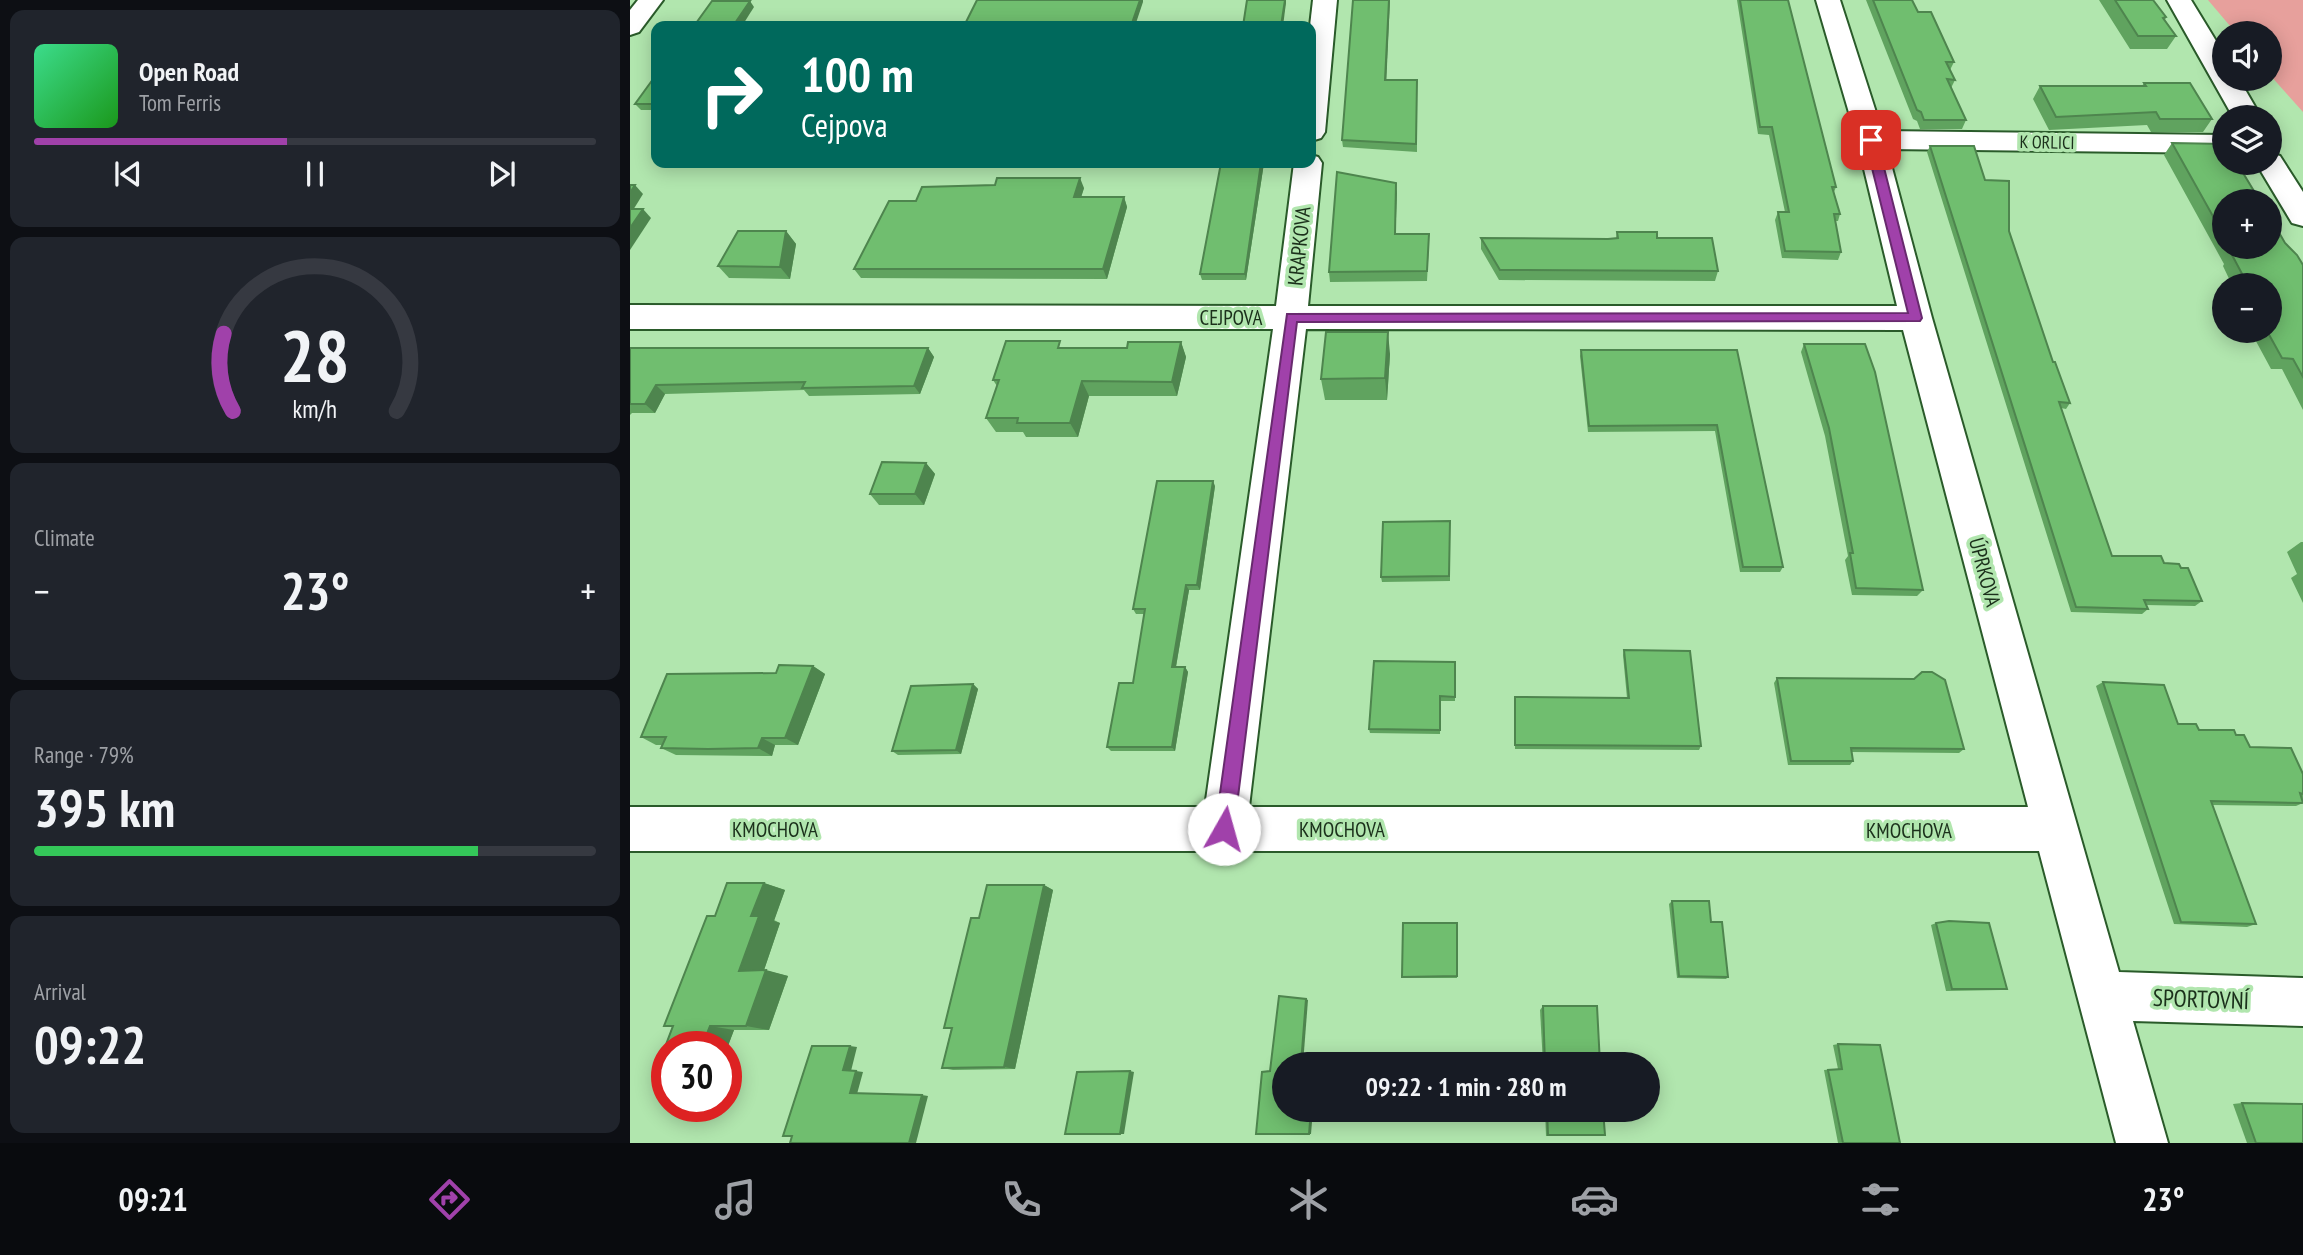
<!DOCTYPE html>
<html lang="en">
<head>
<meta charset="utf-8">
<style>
  :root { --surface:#171b24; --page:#20242c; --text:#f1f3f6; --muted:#9ea1a6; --line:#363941; --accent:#a041aa }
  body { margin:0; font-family:"PT Sans Narrow",sans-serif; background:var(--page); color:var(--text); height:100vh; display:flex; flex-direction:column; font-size:26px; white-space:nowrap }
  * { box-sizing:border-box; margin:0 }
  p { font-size:23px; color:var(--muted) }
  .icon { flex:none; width:38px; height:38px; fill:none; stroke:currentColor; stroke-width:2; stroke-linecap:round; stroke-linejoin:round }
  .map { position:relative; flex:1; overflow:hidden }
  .side { display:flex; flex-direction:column; gap:10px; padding:10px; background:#0d0f14; width:630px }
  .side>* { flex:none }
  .top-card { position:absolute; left:21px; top:21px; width:665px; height:147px; border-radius:14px; box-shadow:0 4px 18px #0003; background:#00695c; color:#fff; overflow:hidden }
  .buttons { position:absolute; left:1582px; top:21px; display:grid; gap:14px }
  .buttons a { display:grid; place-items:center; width:70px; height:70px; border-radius:50%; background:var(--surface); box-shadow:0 4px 18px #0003; font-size:35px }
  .speed { position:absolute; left:21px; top:1031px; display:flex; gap:14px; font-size:35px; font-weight:700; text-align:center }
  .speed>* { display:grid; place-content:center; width:91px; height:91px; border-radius:50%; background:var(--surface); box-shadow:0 4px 18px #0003; line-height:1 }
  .speed .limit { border:10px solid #d22; background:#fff; color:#111 }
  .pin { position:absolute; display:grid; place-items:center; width:60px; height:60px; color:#fff; margin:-30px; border-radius:14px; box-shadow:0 4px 10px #0006 }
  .me { position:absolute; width:77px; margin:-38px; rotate:7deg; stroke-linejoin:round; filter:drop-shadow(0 0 5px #0008) }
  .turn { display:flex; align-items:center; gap:24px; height:147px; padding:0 35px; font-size:32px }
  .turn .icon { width:91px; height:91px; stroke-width:2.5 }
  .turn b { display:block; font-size:49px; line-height:60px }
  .big { font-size:52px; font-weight:600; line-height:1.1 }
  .side .card { flex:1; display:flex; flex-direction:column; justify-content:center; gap:10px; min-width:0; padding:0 24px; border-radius:14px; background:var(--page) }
  .side .dial { align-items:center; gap:0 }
  .dial svg { height:182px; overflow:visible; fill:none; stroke:var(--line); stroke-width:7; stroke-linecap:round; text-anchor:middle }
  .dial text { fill:var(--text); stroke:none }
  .song { display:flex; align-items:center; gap:21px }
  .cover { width:84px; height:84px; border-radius:10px; background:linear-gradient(135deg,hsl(150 70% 55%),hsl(120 70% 35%)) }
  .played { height:7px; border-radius:4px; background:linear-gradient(90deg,var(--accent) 45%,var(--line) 45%) }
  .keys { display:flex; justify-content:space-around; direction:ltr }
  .heat { display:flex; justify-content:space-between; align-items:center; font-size:38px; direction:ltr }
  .charge { height:10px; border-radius:5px; background:linear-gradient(90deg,#34c759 79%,var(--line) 0) }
  .trip { position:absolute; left:642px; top:1052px; width:388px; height:70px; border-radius:35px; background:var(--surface); box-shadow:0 4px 18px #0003; font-weight:600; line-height:70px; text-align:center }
  .menu { display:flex; height:112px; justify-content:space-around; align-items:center; background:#090b0e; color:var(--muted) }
  .menu .icon { width:49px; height:49px }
  .menu .on { color:var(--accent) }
  .menu b { font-size:32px; color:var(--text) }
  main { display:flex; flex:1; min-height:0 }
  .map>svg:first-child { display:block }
  .green { fill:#e7a09c }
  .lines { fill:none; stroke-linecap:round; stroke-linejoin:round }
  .minor-casing { stroke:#2a5b2a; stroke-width:4 }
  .minor { fill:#fff; fill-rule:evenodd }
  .wall { fill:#60a35f }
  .shaded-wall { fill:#4e854e }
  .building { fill:#70be6f; stroke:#4e854e; stroke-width:2 }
  .route { fill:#a041aa; stroke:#682a6e; stroke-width:2 }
  .labels { text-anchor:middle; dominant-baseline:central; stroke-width:7; stroke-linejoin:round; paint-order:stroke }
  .far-street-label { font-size:18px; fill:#1b301b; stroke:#b1e6ae }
  .street-label { font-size:21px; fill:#1b301b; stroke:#b1e6ae }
  .near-street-label { font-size:24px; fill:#1b301b; stroke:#b1e6ae }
</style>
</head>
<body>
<main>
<section class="side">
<div class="card">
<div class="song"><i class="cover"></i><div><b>Open Road</b><p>Tom Ferris</p></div></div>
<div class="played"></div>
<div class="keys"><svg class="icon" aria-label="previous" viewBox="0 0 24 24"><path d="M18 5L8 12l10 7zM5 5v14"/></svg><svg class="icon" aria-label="pause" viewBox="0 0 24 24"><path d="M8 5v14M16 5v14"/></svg><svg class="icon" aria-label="next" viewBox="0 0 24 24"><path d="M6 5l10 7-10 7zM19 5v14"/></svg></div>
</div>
<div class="card dial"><svg viewBox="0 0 100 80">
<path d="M14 69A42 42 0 1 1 86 69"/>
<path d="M14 69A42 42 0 0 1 10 35" stroke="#a041aa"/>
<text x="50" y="56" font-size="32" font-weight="700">28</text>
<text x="50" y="72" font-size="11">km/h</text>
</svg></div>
<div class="card"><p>Climate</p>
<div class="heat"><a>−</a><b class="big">23°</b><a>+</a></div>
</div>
<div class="card"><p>Range · 79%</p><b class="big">395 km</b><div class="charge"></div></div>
<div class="card"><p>Arrival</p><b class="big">09:22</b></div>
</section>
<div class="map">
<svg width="1673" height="1143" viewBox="0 0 1673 1143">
  <rect width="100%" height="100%" fill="#b1e6ae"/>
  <polygon class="green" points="1578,0 1673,0 1673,112 1640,75 1640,33 1606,33"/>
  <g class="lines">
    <g class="minor-casing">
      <g id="minor">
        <polygon points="8,0 33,0 9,32 0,35 0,10"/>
        <polygon points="683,0 707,0 695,132 691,138 681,141 680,26"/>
        <path d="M1186 0H1210L1252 131 1594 135V153L1257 149 1302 318 1489 972 1673 978V1026L1503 1021 1538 1143H1486L1409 851H0V807H575L643 329H0V305L646 306 664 163H681V155L688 157 692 163 678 306H1267L1227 140ZM676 329 1273 330 1398 807H619Z"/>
        <polygon points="1537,0 1561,0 1594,54 1594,79 1609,79 1631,117 1603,117"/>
        <polygon points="1640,153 1650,156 1673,192 1673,226 1662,223 1626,163 1640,163"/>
      </g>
    </g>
    <use href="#minor" class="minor"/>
  </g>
  <g class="wall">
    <polygon points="1107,0 1158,0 1206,187 1204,192 1210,214 1208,221 1205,221 1211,252 1208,260 1152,258 1145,220 1148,212 1155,212 1139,135 1128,134"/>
    <polygon points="1236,0 1282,0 1288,12 1324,62 1320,70 1325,80 1321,88 1336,120 1332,129 1290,129 1287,121 1283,119"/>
    <polygon points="1469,0 1523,0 1536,17 1535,20 1546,36 1537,49 1500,49"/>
    <polygon points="26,75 26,110 11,110 5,104"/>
    <polygon points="756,80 787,80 787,152 713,147 712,140"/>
    <polygon points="1514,83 1582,119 1573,132 1521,132 1517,125 1419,130 1403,99 1410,86 1512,86"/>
    <polygon points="1542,143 1594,201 1594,247 1640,247 1655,243 1673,265 1673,410 1652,369 1641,369 1621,332 1623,331 1640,331 1640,285 1602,285 1593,266 1594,264 1534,155"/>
    <polygon points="1300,146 1355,180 1379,231 1423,362 1440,403 1436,409 1431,408 1482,556 1534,563 1551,568 1572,601 1565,606 1516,605 1518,609 1512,614 1441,612 1297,152"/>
    <polygon points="582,163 634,163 616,280 572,280 570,274 591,167 583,167"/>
    <polygon points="766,183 766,234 799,244 797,281 700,282 699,272"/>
    <polygon points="454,188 451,197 494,197 497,207 477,279 231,278 224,269 286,201"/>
    <polygon points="156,231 166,244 160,279 99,278 88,266"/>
    <polygon points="987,232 1027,238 1088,271 1085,281 869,280 851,249 851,238 978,239 986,238"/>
    <polygon points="551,342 556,357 547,396 459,396 448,437 396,437 393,432 366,432 356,418 367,386 363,380 434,348 497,348"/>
    <polygon points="1174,344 1293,590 1287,596 1222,595 1215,560 1218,556 1195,436 1171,352"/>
    <polygon points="0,348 298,348 304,357 290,394 179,396 174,390 35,394 25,413 2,413 0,415"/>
    <polygon points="951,350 1107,350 1153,567 1150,572 1110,572 1085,431 958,432 950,356"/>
    <polygon points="760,354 757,400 695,400 691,379"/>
    <polygon points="296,463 305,474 294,505 249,505 240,494"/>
    <polygon points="585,486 570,590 559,590 546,667 555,667 558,672 545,751 481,751 477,747 503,683 514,614 506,614 503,609"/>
    <polygon points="820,521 820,581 752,582 751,577"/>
    <polygon points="1671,542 1673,542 1673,603 1661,578 1667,574 1657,552"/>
    <polygon points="994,650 1071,746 1069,750 885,749 885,697 997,698 993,655"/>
    <polygon points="825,662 825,701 810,701 810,734 740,733 739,729"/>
    <polygon points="183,666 195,674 168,745 145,745 142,756 46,755 31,748 32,745 26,745 11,737 146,673"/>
    <polygon points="1147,678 1334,749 1329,753 1221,752 1223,761 1220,765 1158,765 1144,683"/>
    <polygon points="1473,682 1548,724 1569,730 1606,735 1620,747 1673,774 1673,803 1666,806 1582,805 1626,924 1617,927 1544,924 1466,686"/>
    <polygon points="343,684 348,689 331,754 268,755 262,751"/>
    <polygon points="134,883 155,890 144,920 150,923 134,970 158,976 139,1030 104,1030 96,1051 96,1046 37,1046 37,1056 32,1055 42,1027 34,1026 85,916"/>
    <polygon points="414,885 423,890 385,1069 323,1070 312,1068 321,1029 314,1028"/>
    <polygon points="1042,901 1081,922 1098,977 1096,979 1047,978 1039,904"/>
    <polygon points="827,923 827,978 773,978 772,977"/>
    <polygon points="1306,923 1377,989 1371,990 1316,991 1301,925"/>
    <polygon points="913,1006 970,1064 913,1064 910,1010"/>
    <polygon points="1208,1044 1270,1143 1208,1143 1194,1070 1208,1069 1203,1045"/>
    <polygon points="1612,1103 1673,1143 1617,1143 1603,1104"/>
    <polygon points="915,1110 973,1110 975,1135 916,1136"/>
  </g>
  <g class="shaded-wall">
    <polygon points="510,0 513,0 513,2 505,26 501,26"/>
    <polygon points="655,0 656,0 656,3 653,26 651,26"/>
    <polygon points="759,0 760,0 756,88 755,80"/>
    <polygon points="120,1 124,7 112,26 103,26"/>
    <polygon points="631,163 634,163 616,280 615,274"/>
    <polygon points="450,178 454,188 448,207 444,197"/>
    <polygon points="766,183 767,193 765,244 765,234"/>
    <polygon points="5,185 13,194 0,215 0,193"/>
    <polygon points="494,197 497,207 477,279 473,269"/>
    <polygon points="13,209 21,218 0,250 0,228"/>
    <polygon points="156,231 166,244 160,279 150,267"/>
    <polygon points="758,332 760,354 757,400 755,378"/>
    <polygon points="551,342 556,357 547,396 542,382"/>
    <polygon points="298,348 304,357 290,394 284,386"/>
    <polygon points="452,381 459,396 448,437 440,423"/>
    <polygon points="26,385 35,394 25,413 15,404"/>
    <polygon points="296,463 305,474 294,505 285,494"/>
    <polygon points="583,481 585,486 570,590 567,585"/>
    <polygon points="556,585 559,590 545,672 542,667"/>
    <polygon points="183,666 195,674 168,745 155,738"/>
    <polygon points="555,667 558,672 545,751 542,747"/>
    <polygon points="343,684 348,689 331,754 326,750"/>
    <polygon points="132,738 145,745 142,756 128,748"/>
    <polygon points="134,883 155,890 144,921 150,923 132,976 109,971 121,916"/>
    <polygon points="414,885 423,890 385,1069 374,1067"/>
    <polygon points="136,970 158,976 139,1030 116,1026"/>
    <polygon points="676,999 678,1000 673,1064 671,1064"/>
    <polygon points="80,1026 104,1030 96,1051 96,1046 72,1046"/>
    <polygon points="220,1046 227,1047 221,1071 213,1070"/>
    <polygon points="226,1071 233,1072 227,1094 220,1093"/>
    <polygon points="500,1071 504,1072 494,1134 490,1134"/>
    <polygon points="292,1095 298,1096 286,1143 279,1143"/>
    <polygon points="681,1110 683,1110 681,1134 679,1134"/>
  </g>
  <g class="building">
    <polygon points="347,0 510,0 501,26 334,26"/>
    <polygon points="617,0 655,0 651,26 613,26"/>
    <polygon points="723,0 759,0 755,80 787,80 786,144 712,140"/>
    <polygon points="1110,0 1158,0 1206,187 1202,187 1210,214 1204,214 1211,252 1155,251 1148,212 1159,212 1142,127 1130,127"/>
    <polygon points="1243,0 1282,0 1288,12 1301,12 1324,62 1316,62 1325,80 1317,79 1336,120 1294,120 1291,112 1287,110"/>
    <polygon points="1485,0 1523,0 1536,17 1533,18 1546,36 1508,36"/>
    <polygon points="82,1 120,1 103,26 64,26"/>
    <polygon points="26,75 26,104 5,104"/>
    <polygon points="1514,83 1560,83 1582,119 1530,119 1526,112 1426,117 1410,86 1516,86"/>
    <polygon points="1542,143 1594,144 1594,163 1607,163 1630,201 1594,201 1594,236"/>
    <polygon points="1300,146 1344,146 1355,180 1379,181 1379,231 1423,362 1425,362 1440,403 1429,402 1482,556 1531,556 1534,563 1549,564 1551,568 1558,568 1572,601 1514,600 1518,609 1446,607"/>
    <polygon points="591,163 631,163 615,274 570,274"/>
    <polygon points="707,172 766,183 765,234 799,234 797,271 699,272"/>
    <polygon points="367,178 450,178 444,197 494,197 473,269 224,269 259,201 286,201 292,187 365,185"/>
    <polygon points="0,185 5,185 0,193"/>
    <polygon points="0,209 13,209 0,228"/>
    <polygon points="1640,217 1655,243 1667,255 1673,265 1673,377 1663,359 1652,358 1637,331 1640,331 1640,285 1618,285 1602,255 1605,255 1600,247 1640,247"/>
    <polygon points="108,231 156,231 150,267 88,266"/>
    <polygon points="987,232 1027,232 1027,238 1082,238 1088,271 870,270 851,238 978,239 988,238"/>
    <polygon points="696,332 758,332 755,378 691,379"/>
    <polygon points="376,341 430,341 428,348 497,348 498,342 551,342 542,382 452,381 440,423 387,423 388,418 356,418 369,380 363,380"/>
    <polygon points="1174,344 1235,344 1245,372 1293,590 1226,588 1220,553 1223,553 1199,428"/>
    <polygon points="0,348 298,348 284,386 172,388 175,382 26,385 15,404 0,404"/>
    <polygon points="951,350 1107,350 1153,567 1113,567 1087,425 959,426"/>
    <polygon points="252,462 296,463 285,494 240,494"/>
    <polygon points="527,481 583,481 567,585 556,585 542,667 555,667 542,747 477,747 489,683 503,683 515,609 503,609"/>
    <polygon points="820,521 819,576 751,577 753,522"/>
    <polygon points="994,650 1060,651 1071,746 885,745 885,697 999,698"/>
    <polygon points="744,661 825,662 825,697 810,696 810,730 739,729"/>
    <polygon points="149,665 183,666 155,738 132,738 128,748 78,749 31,748 36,737 11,737 37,674 146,673"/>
    <polygon points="1292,672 1302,672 1315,680 1334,749 1221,748 1223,761 1161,761 1147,678 1284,679"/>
    <polygon points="1473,682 1534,685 1548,724 1566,724 1569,730 1604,730 1606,735 1614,735 1620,747 1661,748 1673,774 1673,794 1670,793 1673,803 1581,801 1626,924 1551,922"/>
    <polygon points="343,684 326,750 262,751 281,686"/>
    <polygon points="97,883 134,883 121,916 129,916 109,971 136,970 116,1026 80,1026 72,1046 37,1046 37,1055 32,1055 43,1026 34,1026 77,916 85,916"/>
    <polygon points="357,885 414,885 374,1067 312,1068 322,1028 314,1028 341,918 349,918"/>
    <polygon points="1042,901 1079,901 1081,922 1092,922 1098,977 1049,976"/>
    <polygon points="1319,921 1359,923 1377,989 1322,989 1306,923"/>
    <polygon points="773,923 827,923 827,976 772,977"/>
    <polygon points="649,996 676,999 671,1064 654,1064 654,1110 681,1110 679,1134 626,1134 632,1072 640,1071"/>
    <polygon points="913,1006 967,1006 970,1064 915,1064"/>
    <polygon points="1208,1044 1250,1045 1270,1143 1213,1143 1198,1070 1212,1069"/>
    <polygon points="182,1046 220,1046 213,1070 226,1071 220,1093 292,1095 279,1143 160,1143 162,1136 153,1136"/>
    <polygon points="500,1071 490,1134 435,1134 447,1072"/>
    <polygon points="1612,1103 1673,1104 1673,1143 1626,1143"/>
    <polygon points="917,1110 973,1110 975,1135 918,1135"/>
  </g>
  <polygon class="route" points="1241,136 1247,140 1292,318 1290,321 667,322 604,829 601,836 594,839 588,836 585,829 657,314 1278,313 1235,140"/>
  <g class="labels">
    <g class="far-street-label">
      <text transform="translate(1417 142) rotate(1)">K ORLICI</text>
    </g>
    <g class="street-label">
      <text transform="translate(669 246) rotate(-84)">KRAPKOVA</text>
      <text x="601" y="317">CEJPOVA</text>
      <text transform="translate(1355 572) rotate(75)">ÚPRKOVA</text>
      <text x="145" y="829">KMOCHOVA</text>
      <text x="712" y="829">KMOCHOVA</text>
      <text x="1279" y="830">KMOCHOVA</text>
    </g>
    <g class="near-street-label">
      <text transform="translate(1571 999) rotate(2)">SPORTOVNÍ</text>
    </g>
  </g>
</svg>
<div class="buttons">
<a><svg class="icon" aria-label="sound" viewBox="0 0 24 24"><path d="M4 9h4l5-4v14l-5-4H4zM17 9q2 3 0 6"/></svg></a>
<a><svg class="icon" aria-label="layers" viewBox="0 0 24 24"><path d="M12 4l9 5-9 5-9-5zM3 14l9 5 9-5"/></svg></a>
<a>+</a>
<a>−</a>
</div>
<div class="speed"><div class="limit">30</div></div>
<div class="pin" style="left:1241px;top:140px;background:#d93025"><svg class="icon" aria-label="arrive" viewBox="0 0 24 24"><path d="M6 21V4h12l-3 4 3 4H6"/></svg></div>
<svg class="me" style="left:594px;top:829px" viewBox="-20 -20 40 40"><circle r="19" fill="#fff"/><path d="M0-13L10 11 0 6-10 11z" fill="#a041aa"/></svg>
<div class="trip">09:22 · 1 min · 280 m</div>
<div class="top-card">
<div class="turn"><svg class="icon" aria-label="right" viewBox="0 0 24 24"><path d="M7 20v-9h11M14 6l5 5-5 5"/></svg><div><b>100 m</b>Cejpova</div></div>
</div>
</div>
</main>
<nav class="menu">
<b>09:21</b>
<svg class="icon on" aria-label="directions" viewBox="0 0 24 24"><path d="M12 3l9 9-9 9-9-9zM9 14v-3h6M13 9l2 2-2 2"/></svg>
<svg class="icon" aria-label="music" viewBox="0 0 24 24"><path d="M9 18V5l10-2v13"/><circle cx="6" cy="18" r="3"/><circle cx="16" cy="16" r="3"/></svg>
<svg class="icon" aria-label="phone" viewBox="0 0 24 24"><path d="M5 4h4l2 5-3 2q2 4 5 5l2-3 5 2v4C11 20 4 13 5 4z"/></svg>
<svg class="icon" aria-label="climate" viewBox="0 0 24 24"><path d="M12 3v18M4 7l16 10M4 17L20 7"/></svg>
<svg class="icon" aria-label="car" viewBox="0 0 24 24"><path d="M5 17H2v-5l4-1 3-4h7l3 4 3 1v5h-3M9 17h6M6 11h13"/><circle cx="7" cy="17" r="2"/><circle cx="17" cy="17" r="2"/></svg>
<svg class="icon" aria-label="filters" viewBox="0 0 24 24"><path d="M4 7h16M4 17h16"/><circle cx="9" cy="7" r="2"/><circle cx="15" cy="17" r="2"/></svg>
<b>23°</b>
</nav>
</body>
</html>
